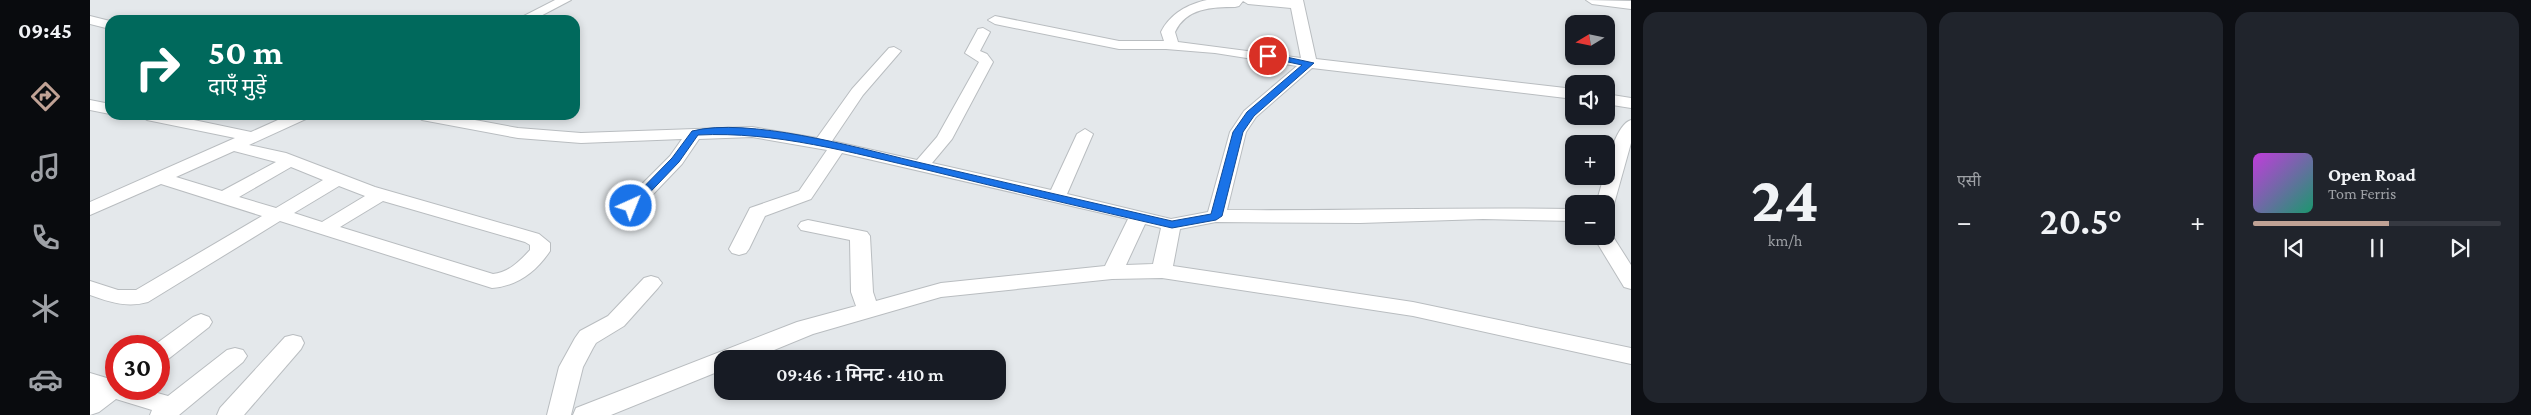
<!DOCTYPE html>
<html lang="hi">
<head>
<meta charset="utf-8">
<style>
  :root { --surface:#171b24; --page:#20242c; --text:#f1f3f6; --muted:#9ea1a6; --line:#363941; --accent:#c0a295 }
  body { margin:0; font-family:"Crimson Pro","Noto Sans Devanagari",serif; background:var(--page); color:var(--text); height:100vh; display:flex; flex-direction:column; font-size:19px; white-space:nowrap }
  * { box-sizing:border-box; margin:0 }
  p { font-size:16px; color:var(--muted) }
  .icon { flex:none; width:28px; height:28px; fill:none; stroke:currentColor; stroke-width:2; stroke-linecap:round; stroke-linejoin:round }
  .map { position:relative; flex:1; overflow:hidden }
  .sheet { display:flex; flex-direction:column; gap:12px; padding:12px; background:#0d0f14; width:900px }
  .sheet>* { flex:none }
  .guide { position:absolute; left:15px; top:15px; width:475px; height:105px; border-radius:15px; box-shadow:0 2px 8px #0003; background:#00695c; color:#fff; overflow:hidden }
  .needle { width:32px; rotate:260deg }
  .controls { position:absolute; left:1475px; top:15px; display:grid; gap:10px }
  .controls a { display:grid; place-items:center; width:50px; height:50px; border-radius:10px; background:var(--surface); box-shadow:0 2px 8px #0003; font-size:25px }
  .speed { position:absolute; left:15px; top:335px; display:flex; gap:10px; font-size:25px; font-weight:700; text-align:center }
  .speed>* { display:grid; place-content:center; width:65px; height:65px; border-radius:50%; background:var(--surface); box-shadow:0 2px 8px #0003; line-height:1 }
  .speed .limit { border:8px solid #d22; background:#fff; color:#111 }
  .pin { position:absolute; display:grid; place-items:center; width:42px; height:42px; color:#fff; margin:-21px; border:2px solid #fff; border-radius:50%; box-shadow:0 1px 5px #0007 }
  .me { position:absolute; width:55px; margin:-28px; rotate:44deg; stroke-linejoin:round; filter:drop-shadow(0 0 4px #0008) }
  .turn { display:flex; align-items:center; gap:18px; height:105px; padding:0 20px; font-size:22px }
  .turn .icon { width:65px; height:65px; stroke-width:2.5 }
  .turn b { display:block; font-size:35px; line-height:42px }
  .big { font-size:38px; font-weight:600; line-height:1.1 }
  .sheet .card { flex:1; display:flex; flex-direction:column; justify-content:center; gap:8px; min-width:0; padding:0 18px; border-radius:15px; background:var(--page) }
  .sheet .dial { align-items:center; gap:0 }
  .dial b { font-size:65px; line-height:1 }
  .song { display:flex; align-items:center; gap:15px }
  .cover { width:60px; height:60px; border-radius:8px; background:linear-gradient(135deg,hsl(290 70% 55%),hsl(160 70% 35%)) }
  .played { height:5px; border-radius:2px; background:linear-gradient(90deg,var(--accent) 55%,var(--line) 55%) }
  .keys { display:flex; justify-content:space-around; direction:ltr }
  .heat { display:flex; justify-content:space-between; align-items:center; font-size:28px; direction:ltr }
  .sheet .tiles { flex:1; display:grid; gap:12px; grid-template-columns:repeat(3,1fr) }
  .trip { position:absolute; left:624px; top:350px; width:292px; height:50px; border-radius:15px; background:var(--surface); box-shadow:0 2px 8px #0003; font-weight:600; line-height:50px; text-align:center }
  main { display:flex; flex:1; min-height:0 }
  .tab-bar { display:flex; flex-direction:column; width:90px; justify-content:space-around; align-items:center; background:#090b0e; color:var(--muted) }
  .tab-bar .icon { width:35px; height:35px }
  .tab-bar .on { color:var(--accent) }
  .tab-bar b { font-size:22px; color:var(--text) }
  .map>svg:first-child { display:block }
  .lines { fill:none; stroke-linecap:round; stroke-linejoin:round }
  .minor-casing { stroke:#b9bdc0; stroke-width:2 }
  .minor { fill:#fff; fill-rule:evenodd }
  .route { fill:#1a73e8; stroke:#114b97 }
</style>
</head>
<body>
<main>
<nav class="tab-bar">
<b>09:45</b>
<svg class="icon on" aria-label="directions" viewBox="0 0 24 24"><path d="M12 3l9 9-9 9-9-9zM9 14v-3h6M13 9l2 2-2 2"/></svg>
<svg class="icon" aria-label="music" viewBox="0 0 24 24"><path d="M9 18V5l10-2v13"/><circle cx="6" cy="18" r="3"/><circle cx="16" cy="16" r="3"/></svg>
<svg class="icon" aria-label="phone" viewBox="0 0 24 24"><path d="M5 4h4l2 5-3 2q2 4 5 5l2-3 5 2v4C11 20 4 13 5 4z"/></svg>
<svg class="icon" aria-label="climate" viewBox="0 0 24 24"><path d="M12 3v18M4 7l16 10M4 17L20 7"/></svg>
<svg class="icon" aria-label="car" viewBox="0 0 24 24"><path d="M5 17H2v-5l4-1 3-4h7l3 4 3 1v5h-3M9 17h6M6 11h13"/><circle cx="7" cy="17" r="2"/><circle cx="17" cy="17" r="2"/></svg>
</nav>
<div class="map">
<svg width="1541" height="415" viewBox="0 0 1541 415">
  <rect width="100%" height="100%" fill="#e4e8eb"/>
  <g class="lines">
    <g class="minor-casing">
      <g id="minor">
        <polygon points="465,0 481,0 443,20 426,20"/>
        <path d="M1117 0H1213L1226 59 1484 89V99L1222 68 1166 117 1156 132 1137 210C1253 211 1368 207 1484 209V221L1393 219 1270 223 1126 222 1090 229 1083 266 1323 302 1541 348V364L1323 316 1072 278 1022 279 851 297 723 334 662 359H632V370L521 415H483L486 408 707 322 766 306 761 292 760 240 711 230 708 226 711 222 718 220 777 232 780 236 783 292 786 301 851 283 1015 266 1038 219 752 153 721 199 675 216 659 249 656 253 649 255 642 253 639 249 660 208 709 191 737 150 662 137 609 139 592 164 548 210H534L532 206 534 202 580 156 592 139 491 143 428 138 332 120 324 115H358L428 128 491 133 662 127 727 138 762 89 799 48 804 47 811 51 773 95 742 141 827 160 847 137 889 62 875 53 888 29 893 28 900 32 890 51 897 54 903 62 862 139 842 163 961 190 987 134 995 129 1003 134 977 194 1081 219 1118 212 1140 132 1154 111 1207 66 1125 53 1076 49H1029L905 24 898 20 905 16 1029 41H1074L1071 32C1080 14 1098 4 1117 0ZM1153 1 1158 4 1201 8 1211 58 1088 42 1085 32C1096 8 1122 7 1145 7L1149 6ZM1055 224 1071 228 1063 264 1036 265Z"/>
        <polygon points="1496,0 1541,1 1541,9 1502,4"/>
        <polygon points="0,16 20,21 20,29 0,24"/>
        <polygon points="1516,94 1541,98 1541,108 1516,104"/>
        <polygon points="0,100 20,104 20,114 0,110"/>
        <path d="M49 115H80L161 132 199 115H220L218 118 159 145 196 153 285 187 449 234 460 243V251C446 272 427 286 402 288L190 221 58 302C37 308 19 302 0 295V281L28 290H46L172 216 71 184 0 215V202L145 138 57 120ZM144 151 186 162 132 191 86 177ZM201 167 233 180 186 208 149 197ZM249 186 275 196 232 222 204 213ZM293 201 435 242 440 245V250C430 261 418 273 403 274L250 227Z"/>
        <path d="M1541 120V143L1524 204 1522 208 1516 209V204H1506L1514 176H1516C1516 162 1527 124 1541 120Z"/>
        <polygon points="1516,231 1520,232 1541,265 1541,289 1534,287 1503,236 1516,236"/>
        <polygon points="561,276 568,278 572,283 568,288 534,326 506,343 503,348 493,367 481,415 457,415 469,367 485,338 490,331 518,316 554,278"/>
        <polygon points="111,314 119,317 122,322 119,327 77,360 69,362 69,346 63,346 103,317"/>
        <polygon points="203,335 211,337 214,343 211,349 154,415 127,415 130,408 195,337"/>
        <polygon points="145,348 153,350 157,356 153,362 89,415 60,415 62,410 26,399 9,412 0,415 0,373 20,379 26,377 26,389 53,389 78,396 137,350"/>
      </g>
    </g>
    <use href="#minor" class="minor"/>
  </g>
  <path class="route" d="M1178 53 1224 63 1164 116 1153 132 1132 216 1126 220 1082 228C1000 209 918 190 837 170 762 153 686 131 608 135L589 162 545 208H537L535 206 582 158 602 131C658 117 765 147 823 161 909 181 995 201 1082 221L1121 214 1143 132 1157 112 1212 65 1175 57 1173 56Z"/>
</svg>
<div class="controls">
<a><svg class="needle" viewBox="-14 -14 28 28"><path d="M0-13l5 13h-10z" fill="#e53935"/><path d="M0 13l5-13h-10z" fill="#9ea1a6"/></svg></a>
<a><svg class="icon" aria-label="sound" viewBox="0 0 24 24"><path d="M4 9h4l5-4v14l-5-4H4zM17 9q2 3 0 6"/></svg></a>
<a>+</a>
<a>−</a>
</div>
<div class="speed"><div class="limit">30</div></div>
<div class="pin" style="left:1178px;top:56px;background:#d93025"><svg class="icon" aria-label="arrive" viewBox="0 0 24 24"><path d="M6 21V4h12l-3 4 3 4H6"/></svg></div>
<svg class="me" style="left:541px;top:206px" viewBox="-20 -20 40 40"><circle r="17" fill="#1a73e8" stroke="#fff" stroke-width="3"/><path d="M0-11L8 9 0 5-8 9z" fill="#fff"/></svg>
<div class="trip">09:46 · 1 मिनट · 410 m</div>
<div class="guide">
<div class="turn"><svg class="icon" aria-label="right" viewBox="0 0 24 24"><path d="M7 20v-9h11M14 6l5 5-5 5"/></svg><div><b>50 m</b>दाएँ मुड़ें</div></div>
</div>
</div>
<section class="sheet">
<div class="tiles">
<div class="card dial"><b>24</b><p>km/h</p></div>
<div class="card"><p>एसी</p>
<div class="heat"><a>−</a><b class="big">20.5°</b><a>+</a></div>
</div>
<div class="card">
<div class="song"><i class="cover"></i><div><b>Open Road</b><p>Tom Ferris</p></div></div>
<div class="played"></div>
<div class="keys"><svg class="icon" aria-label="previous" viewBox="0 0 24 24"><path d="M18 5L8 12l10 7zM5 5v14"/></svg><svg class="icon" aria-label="pause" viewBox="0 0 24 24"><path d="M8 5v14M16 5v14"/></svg><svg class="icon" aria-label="next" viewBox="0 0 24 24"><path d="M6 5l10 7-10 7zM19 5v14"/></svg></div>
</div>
</div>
</section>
</main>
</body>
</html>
